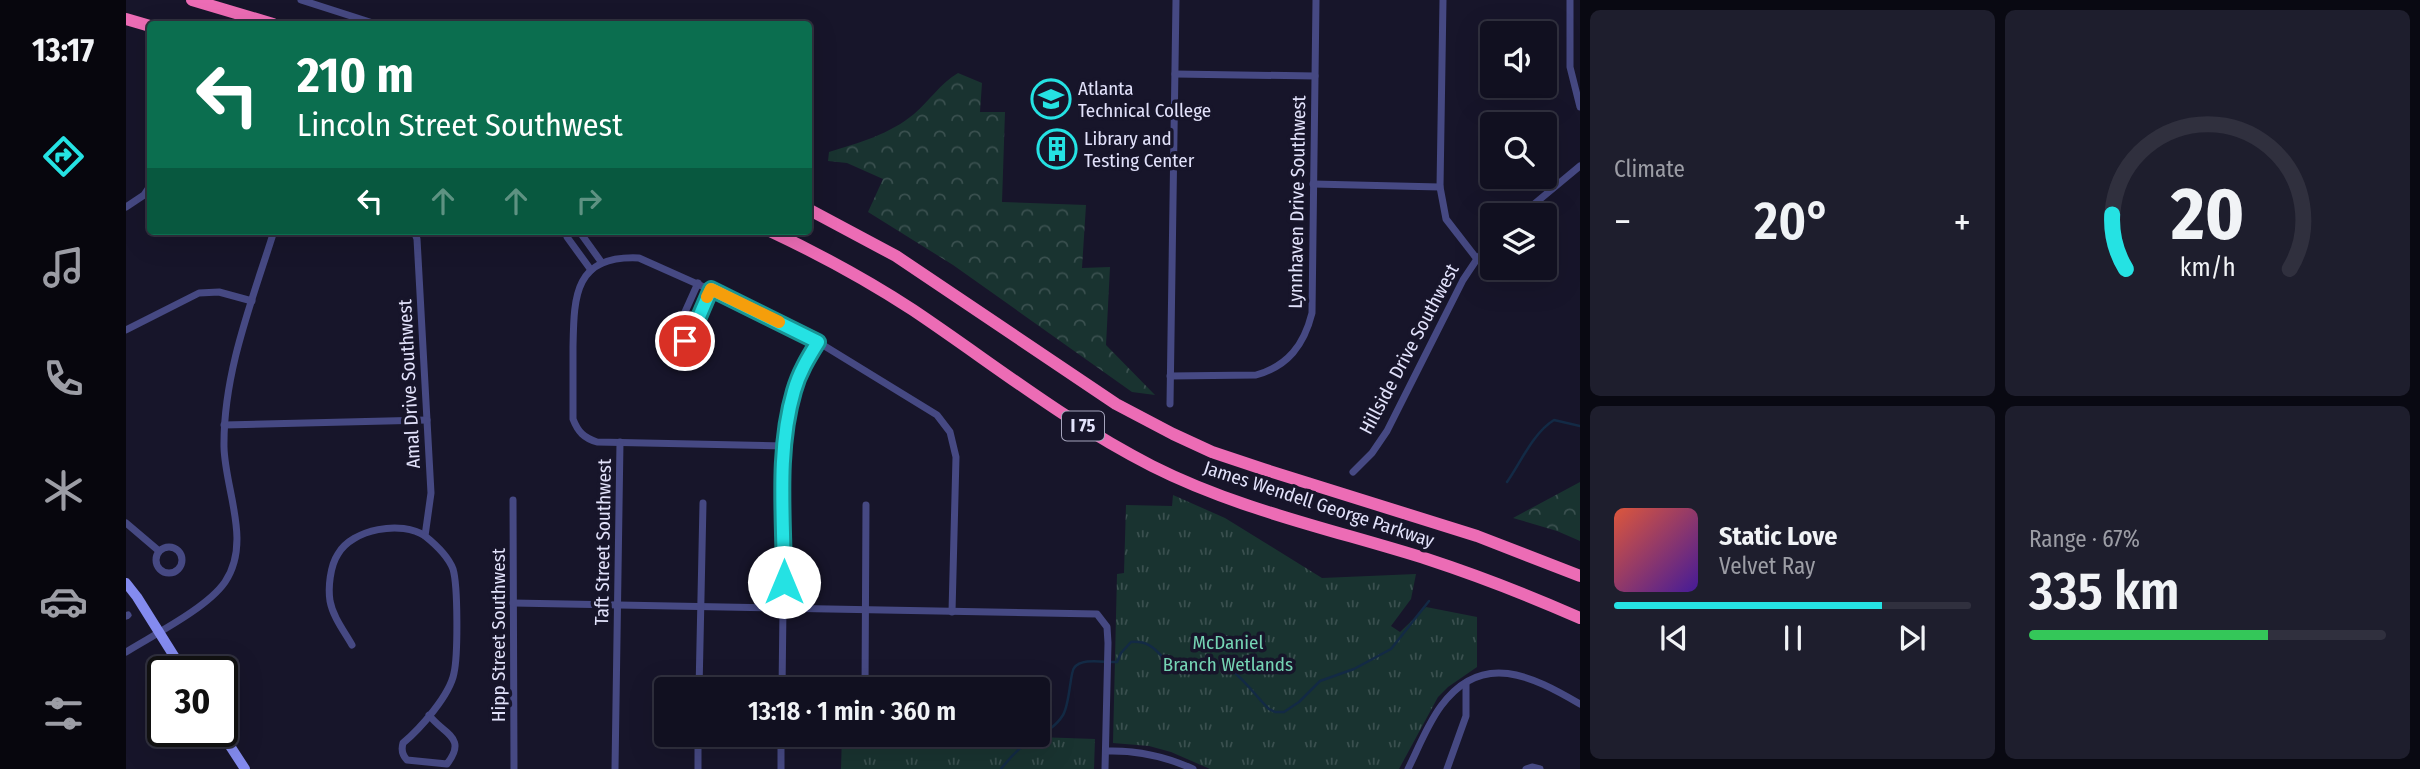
<!DOCTYPE html>
<html lang="en">
<head>
<meta charset="utf-8">
<style>
  :root { --surface:#111020; --page:#1e1e2d; --text:#f1f3f6; --muted:#9c9da5; --line:#30303e; --accent:#25e2e3 }
  body { margin:0; font-family:"Fira Sans Condensed",sans-serif; background:var(--page); color:var(--text); height:100vh; display:flex; flex-direction:column; font-size:26px; white-space:nowrap }
  * { box-sizing:border-box; margin:0 }
  p { font-size:23px; color:var(--muted) }
  .icon { flex:none; width:38px; height:38px; fill:none; stroke:currentColor; stroke-width:2; stroke-linecap:round; stroke-linejoin:round }
  .map { position:relative; flex:1; overflow:hidden }
  .side { display:flex; flex-direction:column; gap:10px; padding:10px; background:#090912; width:840px }
  .side>* { flex:none }
  .guide { position:absolute; left:21px; top:21px; width:665px; height:214px; border-radius:7px; box-shadow:0 7px 28px #0002,0 0 0 2px var(--line); background:#0b6e4f; color:#fff; overflow:hidden }
  .buttons { position:absolute; left:1354px; top:21px; display:grid; gap:14px }
  .buttons a { display:grid; place-items:center; width:77px; height:77px; border-radius:7px; background:var(--surface); box-shadow:0 7px 28px #0002,0 0 0 2px var(--line); font-size:35px }
  .speed { position:absolute; left:21px; top:656px; display:flex; gap:14px; font-size:35px; font-weight:700; text-align:center }
  .speed>* { display:grid; place-content:center; width:91px; height:91px; border-radius:50%; background:var(--surface); box-shadow:0 7px 28px #0002,0 0 0 2px var(--line); line-height:1 }
  .speed .limit { border:4px solid #111; border-radius:10px; background:#fff; color:#111 }
  .pin { position:absolute; display:grid; place-items:center; width:60px; height:60px; color:#fff; margin:-30px; border:4px solid #fff; border-radius:50%; box-shadow:0 2px 7px #0007 }
  .me { position:absolute; width:77px; margin:-38px; rotate:0deg; stroke-linejoin:round; filter:drop-shadow(0 0 5px #0008) }
  .turn { display:flex; align-items:center; gap:24px; height:147px; padding:0 35px; font-size:32px }
  .turn .icon { width:91px; height:91px; stroke-width:2.5 }
  .turn b { display:block; font-size:49px; line-height:60px }
  .lanes { display:flex; align-items:center; height:66px; padding:0 35px; background:#0003; justify-content:center; gap:35px; direction:ltr }
  .lanes .off { opacity:.35 }
  .big { font-size:52px; font-weight:600; line-height:1.1 }
  .side .card { flex:1; display:flex; flex-direction:column; justify-content:center; gap:10px; min-width:0; padding:0 24px; border-radius:10px; background:var(--page) }
  .side .dial { align-items:center; gap:0 }
  .dial svg { height:182px; overflow:visible; fill:none; stroke:var(--line); stroke-width:7; stroke-linecap:round; text-anchor:middle }
  .dial text { fill:var(--text); stroke:none }
  .song { display:flex; align-items:center; gap:21px }
  .cover { width:84px; height:84px; border-radius:10px; background:linear-gradient(135deg,hsl(10 70% 55%),hsl(260 70% 35%)) }
  .played { height:7px; border-radius:4px; background:linear-gradient(90deg,var(--accent) 75%,var(--line) 75%) }
  .keys { display:flex; justify-content:space-around; direction:ltr }
  .heat { display:flex; justify-content:space-between; align-items:center; font-size:38px; direction:ltr }
  .charge { height:10px; border-radius:5px; background:linear-gradient(90deg,#34c759 67%,var(--line) 0) }
  .side .tiles { flex:1; display:grid; gap:10px; grid-template-columns:repeat(2,1fr) }
  .trip { position:absolute; left:528px; top:677px; width:396px; height:70px; border-radius:7px; background:var(--surface); box-shadow:0 7px 28px #0002,0 0 0 2px var(--line); font-weight:600; line-height:70px; text-align:center }
  main { display:flex; flex:1; min-height:0 }
  .tabs { display:flex; flex-direction:column; width:126px; justify-content:space-around; align-items:center; background:#07060d; color:var(--muted) }
  .tabs .icon { width:49px; height:49px }
  .tabs .selected { color:var(--accent) }
  .tabs b { font-size:32px; color:var(--text) }
  .map>svg:first-child { display:block }
  .forest { fill:url(#forest-crowns) }
  .park { fill:url(#park-tufts) }
  .lines { fill:none; stroke-linecap:round; stroke-linejoin:round }
  .stream { stroke:#132a45; stroke-width:2.5 }
  .minor { stroke:#464983; stroke-width:7 }
  .secondary { stroke:#848bef; stroke-width:10 }
  .motorway { stroke:#ec6cb5; stroke-width:12 }
  .route-casing { stroke:#189394; stroke-width:18 }
  .route { stroke:#25e2e3; stroke-width:12 }
  .slow { stroke:#f59e0b; stroke-width:12 }
  .labels { text-anchor:middle; dominant-baseline:central; stroke-width:7; stroke-linejoin:round; paint-order:stroke }
  .shield { fill:#17152a; stroke:#a5a4bc; stroke-width:2 }
  .shield-label { font-size:18px; font-weight:bold; fill:#e2e2fb }
  .poi-label { font-size:19px; fill:#e2e2fb; stroke:#17152a; text-anchor:start }
  .street-label { font-size:19px; fill:#e2e2fb; stroke:#17152a }
  .park-label { font-size:19px; fill:#75d4b4; stroke:#17152a }
</style>
</head>
<body>
<main>
<nav class="tabs">
<b>13:17</b>
<svg class="icon selected" aria-label="directions" viewBox="0 0 24 24"><path d="M12 3l9 9-9 9-9-9zM9 14v-3h6M13 9l2 2-2 2"/></svg>
<svg class="icon" aria-label="music" viewBox="0 0 24 24"><path d="M9 18V5l10-2v13"/><circle cx="6" cy="18" r="3"/><circle cx="16" cy="16" r="3"/></svg>
<svg class="icon" aria-label="phone" viewBox="0 0 24 24"><path d="M5 4h4l2 5-3 2q2 4 5 5l2-3 5 2v4C11 20 4 13 5 4z"/></svg>
<svg class="icon" aria-label="climate" viewBox="0 0 24 24"><path d="M12 3v18M4 7l16 10M4 17L20 7"/></svg>
<svg class="icon" aria-label="car" viewBox="0 0 24 24"><path d="M5 17H2v-5l4-1 3-4h7l3 4 3 1v5h-3M9 17h6M6 11h13"/><circle cx="7" cy="17" r="2"/><circle cx="17" cy="17" r="2"/></svg>
<svg class="icon" aria-label="filters" viewBox="0 0 24 24"><path d="M4 7h16M4 17h16"/><circle cx="9" cy="7" r="2"/><circle cx="15" cy="17" r="2"/></svg>
</nav>
<div class="map">
<svg width="1454" height="769" viewBox="0 0 1454 769">
  <defs>
    <pattern id="forest-crowns" width="20" height="18" patternUnits="userSpaceOnUse" patternTransform="scale(1.75)"><rect width="20" height="18" fill="#193330"/><path d="M2 6a3 3 0 1 1 6 0M12 15a3 3 0 1 1 6 0" fill="none" stroke="#3a504f"/></pattern>
    <pattern id="park-tufts" width="24" height="20" patternUnits="userSpaceOnUse" patternTransform="scale(1.75)"><rect width="24" height="20" fill="#193330"/><path d="M3 7l-1-3M5 7V3M7 7l1-3M15 17l-1-3M17 17v-4M19 17l1-3" fill="none" stroke="#3a504f"/></pattern>
  </defs>
  <rect width="100%" height="100%" fill="#17152a"/>
  <g class="forest">
    <path d="M832 73 856 83 854 112H879L876 202 960 205 956 268 984 267 980 345 1029 395 1006 392 827 265 742 212 757 179 721 163 702 161 703 152C733 143 764 134 788 114 804 100 814 84 832 73Z"/>
    <polygon points="1454,482 1454,541 1431,531 1387,518"/>
  </g>
  <g class="park">
    <polygon points="1047,495 1099,518 1196,578 1290,574 1285,599 1265,626 1274,632 1300,607 1351,617 1351,667 1322,687 1312,697 1273,769 1084,769 1045,752 1023,746 987,743 991,574 998,573 1000,505 1046,506"/>
    <polygon points="716,735 856,735 969,739 968,769 715,769"/>
  </g>
  <g class="lines">
    <g class="stream">
      <path d="M1381 482C1395 462 1407 433 1428 420L1454 426"/>
      <path d="M875 769C882 760 889 752 898 745 911 736 928 730 937 715 944 703 944 673 948 668 956 657 979 663 991 662L995 653 1005 642C1033 640 1031 661 1053 667 1060 665 1068 661 1075 660 1106 658 1123 690 1143 709L1149 712H1158L1173 702 1194 681 1228 669 1265 649 1303 601"/>
    </g>
    <g class="minor">
      <polyline points="175,0 250,24"/>
      <polyline points="1317,0 1314,187 1320,219 1351,259"/>
      <polyline points="1444,0 1444,67 1454,107"/>
      <polyline points="1049,74 1189,76"/>
      <polyline points="1187,184 1314,187"/>
      <polyline points="0,207 18,195 24,186"/>
      <polyline points="1395,215 1454,166"/>
      <path d="M288 231 291 239 305 493 299 536C309 544 322 556 327 569 332 586 332 655 328 673 324 695 294 729 277 743 275 750 276 755 281 760L321 764C342 737 317 734 303 715"/>
      <polyline points="442,231 441,237 465,270"/>
      <polyline points="453,231 476,263"/>
      <polyline points="572,283 550,332 554,340 559,341 564,338 585,289"/>
      <polyline points="0,330 73,293 93,292 126,301"/>
      <path d="M1044 376 1130 375C1162 366 1178 345 1186 313L1190 0"/>
      <polyline points="1044,404 1050,0"/>
      <polyline points="98,425 301,420"/>
      <path d="M659 446 471 442C458 438 452 432 447 419 447 395 447 371 447 347 448 296 448 255 513 258L643 316 692 342 811 415 824 432 830 457 826 612"/>
      <polyline points="1227,472 1246,453 1261,431 1337,280 1351,259 1367,241"/>
      <polyline points="387,500 388,769"/>
      <polyline points="0,523 33,551"/>
      <circle cx="43" cy="560" r="13"/>
      <polyline points="387,603 971,614 981,627 982,643 979,769"/>
      <polyline points="0,616 2,615"/>
      <path d="M226 645C218 631 207 617 204 601 202 588 204 566 212 554 226 529 276 520 299 536"/>
      <path d="M0 652C29 634 81 608 99 582 126 542 99 490 98 447 97 373 126 301 148 231"/>
      <polyline points="573,690 577,503"/>
      <path d="M656 690 659 446C663 405 670 378 692 342"/>
      <polyline points="739,690 740,505"/>
      <path d="M980 751C1011 750 1039 756 1067 769"/>
      <polyline points="489,769 494,442"/>
      <polyline points="572,769 572,735"/>
      <polyline points="655,769 655,735"/>
      <path d="M1282 769C1292 749 1301 725 1315 706 1356 650 1406 676 1454 704"/>
      <polyline points="1321,769 1340,716 1340,683"/>
      <polyline points="1400,769 1406,767 1414,769"/>
    </g>
    <g class="secondary">
      <polyline points="0,583 11,597 58,672"/>
      <polyline points="95,732 119,769"/>
    </g>
    <g class="motorway">
      <polyline points="66,0 147,24"/>
      <polyline points="0,19 24,26"/>
      <polyline points="682,209 770,256 990,404 1047,434 1086,452 1137,469 1351,536 1454,576"/>
      <path d="M644 231C693 254 741 280 787 310 866 363 941 423 1026 466 1113 510 1209 530 1301 559 1353 576 1404 596 1454 618"/>
    </g>
  </g>
  <g class="lines">
    <g class="route-casing">
      <path id="route" d="M559 341 564 338 585 289 692 342C682 358 673 373 668 391 650 452 658 520 658 582"/>
    </g>
    <use href="#route" class="route"/>
    <polyline class="slow" points="581,297 585,289 653,322"/>
  </g>
  <defs>
    <g id="university-ring" transform="scale(2.0125)"><circle r="9.5" fill="#17152a" stroke="#25e2e3" stroke-width="1.5"/><path d="M0-5L7-2L0 1L-7-2ZM-4 1L0 2.5L4 1V4Q0 6-4 4Z" fill="#25e2e3"/></g>
    <g id="building-ring" transform="scale(2.0125)"><circle r="9.5" fill="#17152a" stroke="#25e2e3" stroke-width="1.5"/><path d="M-4-6H4V6H1V3H-1V6H-4ZM-2.5-4.3h1.7v1.8h-1.7ZM.8-4.3h1.7v1.8H.8ZM-2.5-1h1.7V.8h-1.7ZM.8-1h1.7V.8H.8Z" fill="#25e2e3"/></g>
  </defs>
  <g fill-rule="evenodd">
    <use href="#university-ring" x="925" y="99"/>
    <use href="#building-ring" x="931" y="149"/>
  </g>
  <g class="labels">
    <rect class="shield" x="936" y="411.5" width="42" height="29" rx="5"/>
    <g class="shield-label">
      <text x="957" y="426">I 75</text>
    </g>
    <g class="poi-label">
      <text x="952" y="88">Atlanta<tspan x="952" dy="22">Technical College</tspan></text>
      <text x="958" y="138">Library and<tspan x="958" dy="22">Testing Center</tspan></text>
    </g>
    <g class="street-label">
      <text transform="translate(1171 202) rotate(-89)">Lynnhaven Drive Southwest</text>
      <text transform="translate(1283 349) rotate(-62)">Hillside Drive Southwest</text>
      <text transform="translate(283 384) rotate(-93)">Amal Drive Southwest</text>
      <text transform="translate(1193 504) rotate(18)">James Wendell George Parkway</text>
      <text transform="translate(477 542) rotate(-89)">Taft Street Southwest</text>
      <text transform="translate(372 635) rotate(-90)">Hipp Street Southwest</text>
    </g>
    <g class="park-label">
      <text x="1102" y="642">McDaniel<tspan x="1102" dy="22">Branch Wetlands</tspan></text>
    </g>
  </g>
</svg>
<div class="buttons">
<a><svg class="icon" aria-label="sound" viewBox="0 0 24 24"><path d="M4 9h4l5-4v14l-5-4H4zM17 9q2 3 0 6"/></svg></a>
<a><svg class="icon" aria-label="search" viewBox="0 0 24 24"><circle cx="10" cy="10" r="6"/><path d="M15 15l6 6"/></svg></a>
<a><svg class="icon" aria-label="layers" viewBox="0 0 24 24"><path d="M12 4l9 5-9 5-9-5zM3 14l9 5 9-5"/></svg></a>
</div>
<div class="speed"><div class="limit">30</div></div>
<div class="pin" style="left:559px;top:341px;background:#d93025"><svg class="icon" aria-label="arrive" viewBox="0 0 24 24"><path d="M6 21V4h12l-3 4 3 4H6"/></svg></div>
<svg class="me" style="left:658px;top:582px" viewBox="-20 -20 40 40"><circle r="19" fill="#fff"/><path d="M0-13L10 11 0 6-10 11z" fill="#25e2e3"/></svg>
<div class="trip">13:18 · 1 min · 360 m</div>
<div class="guide">
<div class="turn"><svg class="icon" aria-label="left" viewBox="0 0 24 24"><path d="M17 20v-9H6M10 6l-5 5 5 5"/></svg><div><b>210 m</b>Lincoln Street Southwest</div></div>
<div class="lanes"><svg class="icon" aria-label="left" viewBox="0 0 24 24"><path d="M17 20v-9H6M10 6l-5 5 5 5"/></svg><svg class="icon off" aria-label="ahead" viewBox="0 0 24 24"><path d="M12 20V5M6 11l6-6 6 6"/></svg><svg class="icon off" aria-label="ahead" viewBox="0 0 24 24"><path d="M12 20V5M6 11l6-6 6 6"/></svg><svg class="icon off" aria-label="right" viewBox="0 0 24 24"><path d="M7 20v-9h11M14 6l5 5-5 5"/></svg></div>
</div>
</div>
<section class="side">
<div class="tiles">
<div class="card"><p>Climate</p>
<div class="heat"><a>−</a><b class="big">20°</b><a>+</a></div>
</div>
<div class="card dial"><svg viewBox="0 0 100 80">
<path d="M14 69A42 42 0 1 1 86 69"/>
<path d="M14 69A42 42 0 0 1 8 45" stroke="#25e2e3"/>
<text x="50" y="56" font-size="32" font-weight="700">20</text>
<text x="50" y="72" font-size="11">km/h</text>
</svg></div>
<div class="card">
<div class="song"><i class="cover"></i><div><b>Static Love</b><p>Velvet Ray</p></div></div>
<div class="played"></div>
<div class="keys"><svg class="icon" aria-label="previous" viewBox="0 0 24 24"><path d="M18 5L8 12l10 7zM5 5v14"/></svg><svg class="icon" aria-label="pause" viewBox="0 0 24 24"><path d="M8 5v14M16 5v14"/></svg><svg class="icon" aria-label="next" viewBox="0 0 24 24"><path d="M6 5l10 7-10 7zM19 5v14"/></svg></div>
</div>
<div class="card"><p>Range · 67%</p><b class="big">335 km</b><div class="charge"></div></div>
</div>
</section>
</main>
</body>
</html>
